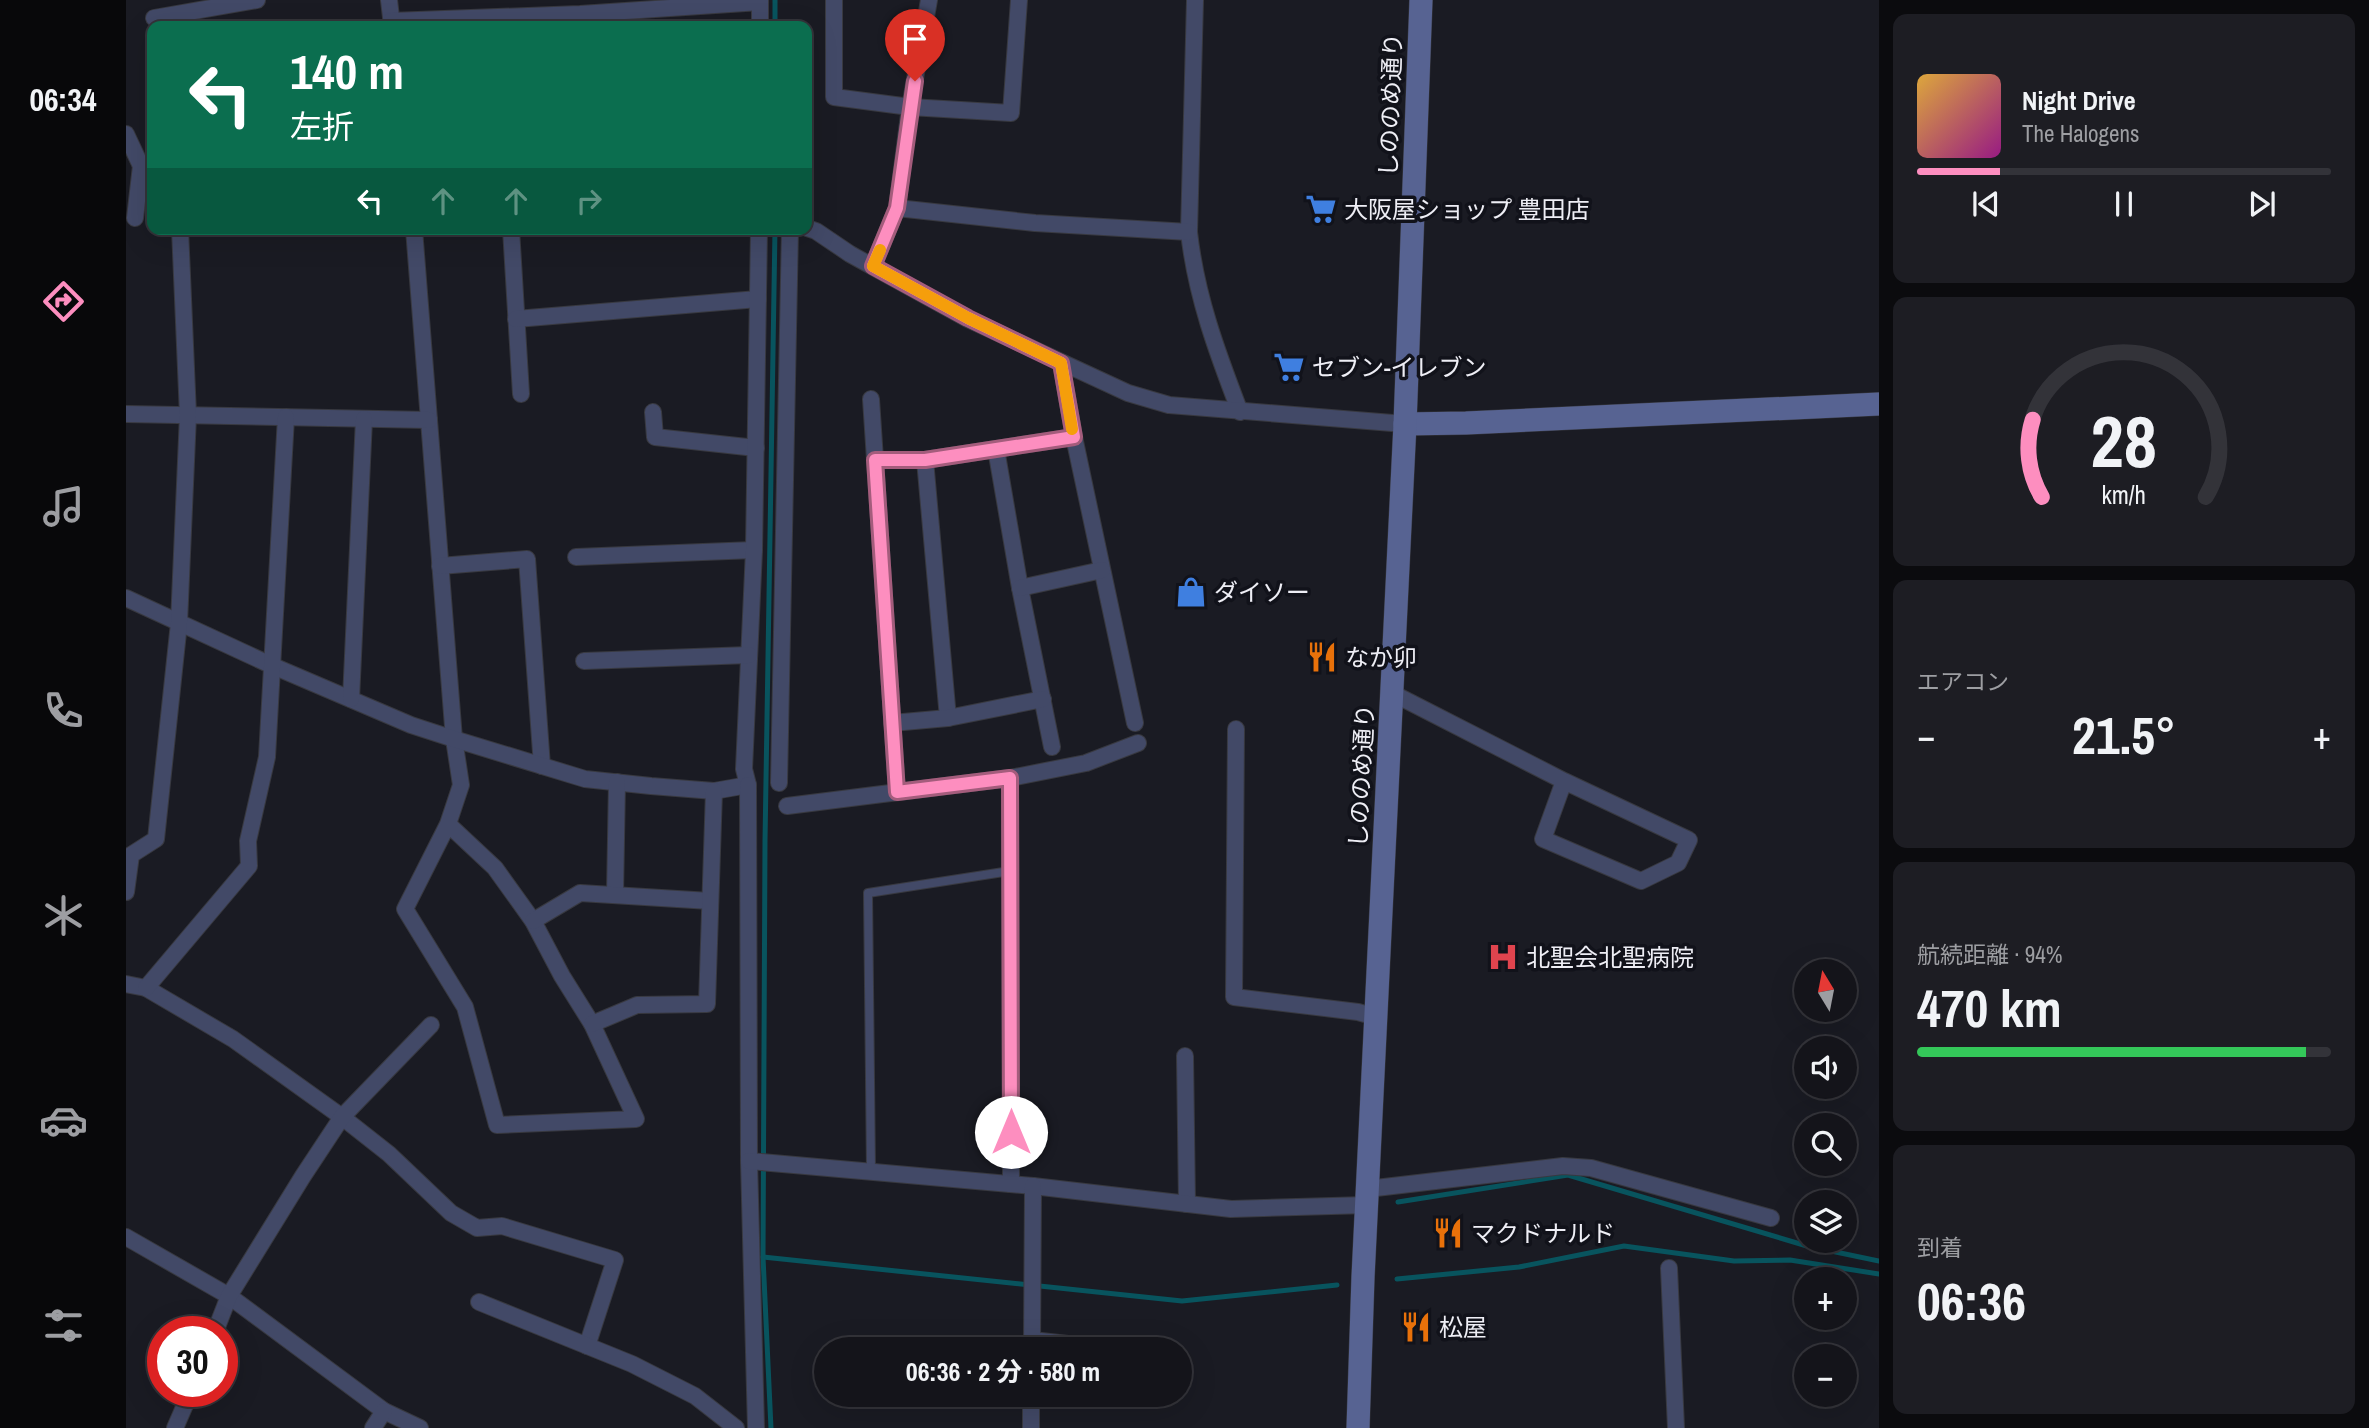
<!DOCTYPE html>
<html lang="ja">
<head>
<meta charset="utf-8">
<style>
  :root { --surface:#14141a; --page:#1d1d23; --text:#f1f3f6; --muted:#9d9ea2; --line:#333339; --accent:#fd8ebf }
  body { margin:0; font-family:"Archivo Narrow","Noto Sans JP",sans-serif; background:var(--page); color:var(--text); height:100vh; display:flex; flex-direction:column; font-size:26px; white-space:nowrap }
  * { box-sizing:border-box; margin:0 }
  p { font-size:23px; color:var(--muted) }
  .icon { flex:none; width:38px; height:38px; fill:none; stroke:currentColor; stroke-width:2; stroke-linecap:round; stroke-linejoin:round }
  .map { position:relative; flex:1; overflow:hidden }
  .details { display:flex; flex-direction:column; gap:14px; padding:14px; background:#0b0b0e; width:490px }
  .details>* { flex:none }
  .banner { position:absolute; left:21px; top:21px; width:665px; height:214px; border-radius:14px; box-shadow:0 7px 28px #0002,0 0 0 2px var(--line); background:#0b6e4f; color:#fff; overflow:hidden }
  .needle { width:46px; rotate:350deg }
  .buttons { position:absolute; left:1668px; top:959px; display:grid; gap:14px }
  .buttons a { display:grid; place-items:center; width:63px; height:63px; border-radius:50%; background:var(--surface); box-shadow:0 7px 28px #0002,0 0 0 2px var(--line); font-size:35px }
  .speed { position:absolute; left:21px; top:1316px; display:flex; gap:14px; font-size:35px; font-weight:700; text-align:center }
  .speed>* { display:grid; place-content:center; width:91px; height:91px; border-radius:50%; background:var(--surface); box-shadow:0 7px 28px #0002,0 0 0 2px var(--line); line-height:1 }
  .speed .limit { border:10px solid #d22; background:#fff; color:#111 }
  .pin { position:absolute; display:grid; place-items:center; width:60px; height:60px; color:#fff; margin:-72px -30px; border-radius:50% 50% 50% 0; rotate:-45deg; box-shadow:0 0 7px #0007 }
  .pin .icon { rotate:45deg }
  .me { position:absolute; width:77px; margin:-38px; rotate:0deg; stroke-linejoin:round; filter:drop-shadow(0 0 5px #0008) }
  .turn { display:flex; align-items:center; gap:24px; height:147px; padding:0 28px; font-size:32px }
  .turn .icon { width:91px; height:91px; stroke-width:2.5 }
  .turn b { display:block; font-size:49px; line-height:60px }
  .lanes { display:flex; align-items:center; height:66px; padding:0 28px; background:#0003; justify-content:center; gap:35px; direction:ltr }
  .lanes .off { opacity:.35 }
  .big { font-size:52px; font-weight:700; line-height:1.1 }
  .details .card { flex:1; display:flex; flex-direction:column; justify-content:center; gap:10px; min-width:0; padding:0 24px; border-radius:14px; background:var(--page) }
  .details .dial { align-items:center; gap:0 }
  .dial svg { height:182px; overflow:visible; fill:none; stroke:var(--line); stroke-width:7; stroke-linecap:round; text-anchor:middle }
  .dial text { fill:var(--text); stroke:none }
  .song { display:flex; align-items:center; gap:21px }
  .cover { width:84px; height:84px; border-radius:10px; background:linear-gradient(135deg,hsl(40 70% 55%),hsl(310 70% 35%)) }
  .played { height:7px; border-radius:4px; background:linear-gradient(90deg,var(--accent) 20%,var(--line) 20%) }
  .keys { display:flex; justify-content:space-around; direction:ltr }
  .heat { display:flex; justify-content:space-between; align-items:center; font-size:38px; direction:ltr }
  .charge { height:10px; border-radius:5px; background:linear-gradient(90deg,#34c759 94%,var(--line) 0) }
  .trip { position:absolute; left:688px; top:1337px; width:378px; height:70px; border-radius:35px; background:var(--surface); box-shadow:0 7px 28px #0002,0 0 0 2px var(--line); font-weight:700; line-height:70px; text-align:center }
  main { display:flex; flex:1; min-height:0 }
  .tabs { display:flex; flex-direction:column; width:126px; justify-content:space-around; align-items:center; background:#08080a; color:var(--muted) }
  .tabs .icon { width:49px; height:49px }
  .tabs .active { color:var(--accent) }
  .tabs b { font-size:32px; color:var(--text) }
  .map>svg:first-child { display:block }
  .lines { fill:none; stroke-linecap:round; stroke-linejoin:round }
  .stream { stroke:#08545e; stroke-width:5 }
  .lane-casing { stroke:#383940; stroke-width:10 }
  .street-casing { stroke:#383940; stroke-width:18 }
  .secondary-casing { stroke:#383940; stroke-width:24 }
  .lane { stroke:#424967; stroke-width:8 }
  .street { stroke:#424967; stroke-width:16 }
  .secondary { stroke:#576392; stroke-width:23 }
  .route-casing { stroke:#a45c7c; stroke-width:18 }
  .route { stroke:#fd8ebf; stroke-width:12 }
  .slow { stroke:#f59e0b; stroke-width:12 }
  .labels { text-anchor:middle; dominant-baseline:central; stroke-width:7; stroke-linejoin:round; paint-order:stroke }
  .street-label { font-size:24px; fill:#eeeef5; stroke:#11121a }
  .poi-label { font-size:24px; fill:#eeeef5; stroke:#11121a; text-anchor:start }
</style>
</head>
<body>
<main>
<nav class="tabs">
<b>06:34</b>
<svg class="icon active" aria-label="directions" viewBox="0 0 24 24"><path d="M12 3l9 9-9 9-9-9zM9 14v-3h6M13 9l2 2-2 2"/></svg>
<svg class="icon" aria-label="music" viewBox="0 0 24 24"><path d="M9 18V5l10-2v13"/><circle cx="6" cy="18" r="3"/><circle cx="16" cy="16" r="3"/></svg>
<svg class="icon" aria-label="phone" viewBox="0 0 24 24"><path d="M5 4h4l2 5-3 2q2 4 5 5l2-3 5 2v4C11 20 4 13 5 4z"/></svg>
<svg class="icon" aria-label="climate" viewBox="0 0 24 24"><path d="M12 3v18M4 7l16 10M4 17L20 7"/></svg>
<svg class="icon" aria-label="car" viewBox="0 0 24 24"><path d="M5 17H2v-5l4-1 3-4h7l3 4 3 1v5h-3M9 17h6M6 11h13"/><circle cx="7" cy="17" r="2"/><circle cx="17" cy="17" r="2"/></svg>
<svg class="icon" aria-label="filters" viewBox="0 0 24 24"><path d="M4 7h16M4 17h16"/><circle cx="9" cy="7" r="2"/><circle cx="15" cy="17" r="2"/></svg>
</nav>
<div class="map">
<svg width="1753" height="1428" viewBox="0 0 1753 1428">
  <rect width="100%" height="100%" fill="#1a1b23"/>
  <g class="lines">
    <g class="stream">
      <polyline points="649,0 649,26"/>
      <polyline points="1272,1202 1442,1175 1681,1246 1753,1261"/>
      <polyline points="637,1257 1056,1301 1211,1285"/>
      <polyline points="1271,1279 1393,1267 1498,1246 1608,1261 1664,1260 1753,1274"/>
      <polyline points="645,1428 637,1257 639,841 649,229"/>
    </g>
    <g class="lane-casing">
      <polyline id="lane" points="745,1172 742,893 884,871"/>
    </g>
    <g class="street-casing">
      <g id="street">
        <polyline points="263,0 266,26"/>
        <polyline points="708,0 708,97 784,107 885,113 893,0"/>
        <path d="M1069 0 1063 232C1070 296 1091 352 1114 412"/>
        <polyline points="28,18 131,0"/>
        <polyline points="265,21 454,14 634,2"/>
        <polyline points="634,26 634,0"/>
        <polyline points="0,134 15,166 9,218"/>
        <polyline points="771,208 909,223 1063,232"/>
        <polyline points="681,228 690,231 724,254 842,319 1002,393 1043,405 1279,424"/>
        <polyline points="288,229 328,739 335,785 322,824 279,909 339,1007 371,1125 510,1119 466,1024 436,976 407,921 369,868 322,824"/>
        <polyline points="385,229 395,394"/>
        <polyline points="747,266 771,208 784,107 803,0"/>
        <polyline points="390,319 632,299"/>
        <polyline points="935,363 948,437 1009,723"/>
        <polyline points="745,399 771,792"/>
        <polyline points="527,412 529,437 630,448"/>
        <polyline points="0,414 303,420"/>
        <polyline points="870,449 894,588 926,747"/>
        <polyline points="749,460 799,460 948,437"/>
        <polyline points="799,460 822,718"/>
        <polyline points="450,557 628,550"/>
        <polyline points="314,566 401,559 416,766"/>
        <polyline points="894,588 976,570"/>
        <polyline points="0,598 147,666 285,725 328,739 459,779 525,786 588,791 622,785 618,769 628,550 633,229"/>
        <polyline points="458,661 623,655"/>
        <polyline points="1266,693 1438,781 1417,839 1515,881 1552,863 1563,840 1438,781"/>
        <polyline points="225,699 238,419"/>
        <polyline points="766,723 822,718 917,699"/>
        <polyline points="1110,729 1108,997 1232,1012 1250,1017"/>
        <polyline points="884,778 885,1184"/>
        <polyline points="653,783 664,229"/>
        <polyline points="622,785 623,1161 630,1428"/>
        <polyline points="661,806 884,778 960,763 1012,743"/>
        <polyline points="0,892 5,855 30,839 53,623 62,415 54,229"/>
        <polyline points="489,895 491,782"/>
        <polyline points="407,921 454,893 584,901"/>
        <polyline points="0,984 20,988 107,1039 216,1117 263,1154 325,1213 351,1228 376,1226 489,1260 461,1346"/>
        <polyline points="20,988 123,866 122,841 141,757 160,417"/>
        <polyline points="466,1024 511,1005 581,1004 588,791"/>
        <polyline points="1059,1056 1061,1204"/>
        <polyline points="623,1161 907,1186 1105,1209 1241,1205"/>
        <polyline points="1241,1189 1437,1166 1465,1168 1645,1218"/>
        <polyline points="0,1237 103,1296 258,1411 294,1428"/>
        <polyline points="1543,1268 1550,1428"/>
        <polyline points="353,1302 506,1364 569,1396 610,1428"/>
        <polyline points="89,1332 103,1296 177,1176 216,1117 305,1025"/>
        <polyline points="906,1340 987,1349"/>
        <polyline points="906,1349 907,1186"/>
        <polyline points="49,1428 65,1391"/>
        <polyline points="247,1428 258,1411"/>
        <polyline points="905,1428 905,1395"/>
      </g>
    </g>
    <g class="secondary-casing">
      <g id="secondary">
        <polyline points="1279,424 1340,423 1753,404"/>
        <polyline points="1232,1428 1237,1277 1279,424 1295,0"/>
      </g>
    </g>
    <use href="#lane" class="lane"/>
    <use href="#street" class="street"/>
    <use href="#secondary" class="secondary"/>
  </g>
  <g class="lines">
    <g class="route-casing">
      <polyline id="route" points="789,81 771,208 747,266 842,318 935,363 948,437 799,460 749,460 771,792 884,778 885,1132"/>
    </g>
    <use href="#route" class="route"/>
    <polyline class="slow" points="754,250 747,266 842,318 935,363 946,429"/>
  </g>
  <defs>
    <g id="supermarket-bare" transform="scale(2.415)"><path d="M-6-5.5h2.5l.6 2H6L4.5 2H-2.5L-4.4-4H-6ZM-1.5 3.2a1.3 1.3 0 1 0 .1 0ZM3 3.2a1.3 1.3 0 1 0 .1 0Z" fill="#3f7fe0" stroke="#11121a" stroke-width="2.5" paint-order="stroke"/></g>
    <g id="shop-bare" transform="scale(2.415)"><path d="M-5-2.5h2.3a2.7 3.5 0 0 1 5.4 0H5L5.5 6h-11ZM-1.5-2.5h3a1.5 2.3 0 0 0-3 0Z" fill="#3f7fe0" stroke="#11121a" stroke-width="2.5" paint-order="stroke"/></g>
    <g id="restaurant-bare" transform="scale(2.415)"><path d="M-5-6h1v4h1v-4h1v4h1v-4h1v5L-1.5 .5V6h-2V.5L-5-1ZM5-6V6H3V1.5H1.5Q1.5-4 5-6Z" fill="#e8710a" stroke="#11121a" stroke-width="2.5" paint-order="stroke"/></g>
    <g id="hospital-bare" transform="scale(2.415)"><path d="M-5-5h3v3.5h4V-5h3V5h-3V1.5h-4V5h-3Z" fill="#e0444e" stroke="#11121a" stroke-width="2.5" paint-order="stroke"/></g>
  </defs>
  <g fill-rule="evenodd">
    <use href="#supermarket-bare" x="1195" y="209"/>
    <use href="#supermarket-bare" x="1163" y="367"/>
    <use href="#shop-bare" x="1065" y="592"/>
    <use href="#restaurant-bare" x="1196" y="657"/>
    <use href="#hospital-bare" x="1377" y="957"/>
    <use href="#restaurant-bare" x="1322" y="1233"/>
    <use href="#restaurant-bare" x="1290" y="1327"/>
  </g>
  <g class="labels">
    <g class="street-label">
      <text transform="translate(1264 105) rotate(-88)">しののめ通り</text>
      <text transform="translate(1235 776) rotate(-87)">しののめ通り</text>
    </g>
    <g class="poi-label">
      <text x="1218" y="209">大阪屋ショップ 豊田店</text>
      <text x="1186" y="367">セブン-イレブン</text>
      <text x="1088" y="592">ダイソー</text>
      <text x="1219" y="657">なか卯</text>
      <text x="1400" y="957">北聖会北聖病院</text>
      <text x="1345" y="1233">マクドナルド</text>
      <text x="1313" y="1327">松屋</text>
    </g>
  </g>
</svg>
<div class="buttons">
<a><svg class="needle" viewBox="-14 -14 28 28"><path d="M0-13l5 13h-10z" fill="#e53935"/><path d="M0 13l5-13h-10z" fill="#9d9ea2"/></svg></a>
<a><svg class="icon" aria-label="sound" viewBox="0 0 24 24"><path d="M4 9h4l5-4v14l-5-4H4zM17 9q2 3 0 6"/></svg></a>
<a><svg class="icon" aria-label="search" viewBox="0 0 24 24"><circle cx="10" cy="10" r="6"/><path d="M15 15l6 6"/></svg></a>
<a><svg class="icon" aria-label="layers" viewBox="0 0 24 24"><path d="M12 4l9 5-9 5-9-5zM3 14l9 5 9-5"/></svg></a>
<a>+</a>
<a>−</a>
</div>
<div class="speed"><div class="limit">30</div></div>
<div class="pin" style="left:789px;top:81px;background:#d93025"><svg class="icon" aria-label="arrive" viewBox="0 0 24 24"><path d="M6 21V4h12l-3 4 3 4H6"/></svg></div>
<svg class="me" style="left:885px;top:1132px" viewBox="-20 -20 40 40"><circle r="19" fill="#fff"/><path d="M0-13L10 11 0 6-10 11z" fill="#fd8ebf"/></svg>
<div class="trip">06:36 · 2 分 · 580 m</div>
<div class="banner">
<div class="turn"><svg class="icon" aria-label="left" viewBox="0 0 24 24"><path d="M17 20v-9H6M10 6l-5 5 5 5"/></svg><div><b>140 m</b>左折</div></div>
<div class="lanes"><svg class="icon" aria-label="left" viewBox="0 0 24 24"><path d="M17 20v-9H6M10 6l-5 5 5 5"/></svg><svg class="icon off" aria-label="ahead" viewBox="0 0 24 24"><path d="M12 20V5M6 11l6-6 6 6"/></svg><svg class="icon off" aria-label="ahead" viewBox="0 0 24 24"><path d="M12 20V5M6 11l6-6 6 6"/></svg><svg class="icon off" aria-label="right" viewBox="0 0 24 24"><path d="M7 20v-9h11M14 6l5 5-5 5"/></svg></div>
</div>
</div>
<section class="details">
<div class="card">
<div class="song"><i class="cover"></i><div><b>Night Drive</b><p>The Halogens</p></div></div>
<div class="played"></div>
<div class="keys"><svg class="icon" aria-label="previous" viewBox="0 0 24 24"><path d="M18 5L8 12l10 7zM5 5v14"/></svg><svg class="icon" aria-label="pause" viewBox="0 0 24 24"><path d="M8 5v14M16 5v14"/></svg><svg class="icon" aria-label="next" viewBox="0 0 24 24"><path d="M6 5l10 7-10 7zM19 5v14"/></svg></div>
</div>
<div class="card dial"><svg viewBox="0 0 100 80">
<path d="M14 69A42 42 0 1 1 86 69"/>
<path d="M14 69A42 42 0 0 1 10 35" stroke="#fd8ebf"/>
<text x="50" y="56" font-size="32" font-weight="700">28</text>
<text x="50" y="72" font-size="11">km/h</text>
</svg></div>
<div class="card"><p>エアコン</p>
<div class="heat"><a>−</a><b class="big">21.5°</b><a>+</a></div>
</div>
<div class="card"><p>航続距離 · 94%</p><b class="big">470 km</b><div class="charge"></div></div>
<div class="card"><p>到着</p><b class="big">06:36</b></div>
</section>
</main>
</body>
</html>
